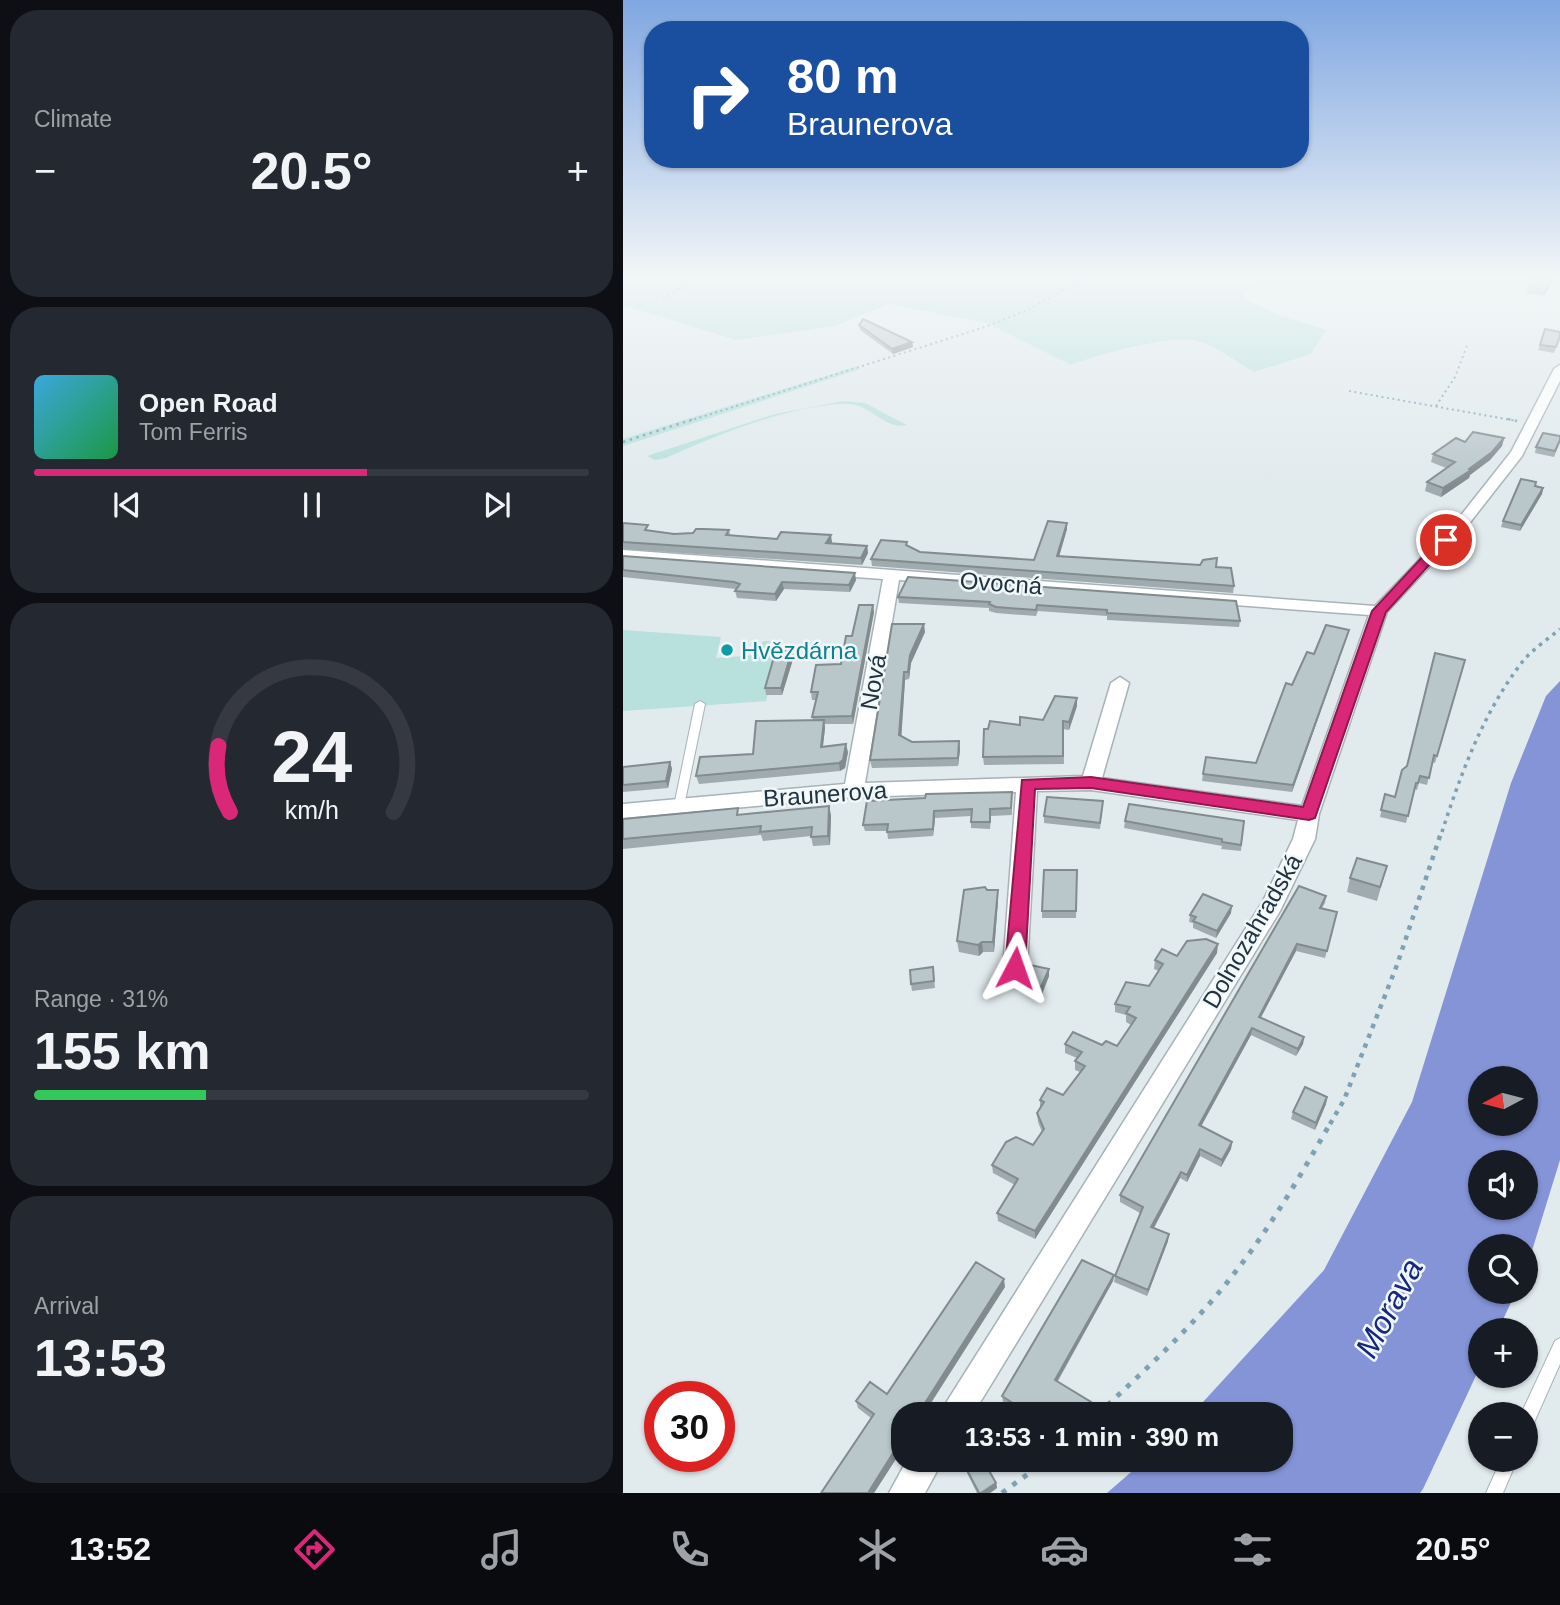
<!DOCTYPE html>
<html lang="en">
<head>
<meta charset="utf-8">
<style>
  :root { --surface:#171b24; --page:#242831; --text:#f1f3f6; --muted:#9ea1a6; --line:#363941; --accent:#db2777 }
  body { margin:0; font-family:Arial,sans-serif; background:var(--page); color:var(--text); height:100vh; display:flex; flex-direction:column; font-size:26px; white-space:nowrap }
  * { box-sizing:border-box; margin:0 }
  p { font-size:23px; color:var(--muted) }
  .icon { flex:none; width:38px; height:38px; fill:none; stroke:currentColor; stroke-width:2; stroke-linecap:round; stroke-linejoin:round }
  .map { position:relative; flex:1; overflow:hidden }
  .drawer { display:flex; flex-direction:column; gap:10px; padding:10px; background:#0d0f14; width:623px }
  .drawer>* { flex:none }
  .top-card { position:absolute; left:21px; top:21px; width:665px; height:147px; border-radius:28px; box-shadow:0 2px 5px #0004; background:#1a4fa0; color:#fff; overflow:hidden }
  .needle { width:46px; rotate:263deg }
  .buttons { position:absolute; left:845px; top:1066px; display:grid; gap:14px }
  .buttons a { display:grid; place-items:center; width:70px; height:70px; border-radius:50%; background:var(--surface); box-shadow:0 2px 5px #0004; font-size:35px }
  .speed { position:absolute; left:21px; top:1381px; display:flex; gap:14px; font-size:35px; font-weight:700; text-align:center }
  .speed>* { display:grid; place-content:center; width:91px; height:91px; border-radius:50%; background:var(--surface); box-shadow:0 2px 5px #0004; line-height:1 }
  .speed .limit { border:10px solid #d22; background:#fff; color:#111 }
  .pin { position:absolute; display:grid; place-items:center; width:60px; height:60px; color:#fff; margin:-30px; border:4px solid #fff; border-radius:50%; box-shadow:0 2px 7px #0007 }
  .me { position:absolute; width:77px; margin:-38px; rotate:4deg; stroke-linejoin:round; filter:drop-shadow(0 0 5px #0008) }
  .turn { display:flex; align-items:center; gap:24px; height:147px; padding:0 28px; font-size:32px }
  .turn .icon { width:91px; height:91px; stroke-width:2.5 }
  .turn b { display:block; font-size:49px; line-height:60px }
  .big { font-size:52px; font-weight:600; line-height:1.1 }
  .drawer .widget { flex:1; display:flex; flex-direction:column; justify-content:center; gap:10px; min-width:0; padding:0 24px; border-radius:28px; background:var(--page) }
  .drawer .dial { align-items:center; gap:0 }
  .dial svg { height:182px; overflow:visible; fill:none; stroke:var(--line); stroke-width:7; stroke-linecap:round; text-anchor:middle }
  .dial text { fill:var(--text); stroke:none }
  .song { display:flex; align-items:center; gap:21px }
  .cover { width:84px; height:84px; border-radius:10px; background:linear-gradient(135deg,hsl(200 70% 55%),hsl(140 70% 35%)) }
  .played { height:7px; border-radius:4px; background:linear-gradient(90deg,var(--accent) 60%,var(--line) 60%) }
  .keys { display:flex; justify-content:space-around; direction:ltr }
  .heat { display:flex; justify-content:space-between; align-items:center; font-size:38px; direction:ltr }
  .charge { height:10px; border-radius:5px; background:linear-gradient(90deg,#34c759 31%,var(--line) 0) }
  .trip { position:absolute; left:268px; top:1402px; width:402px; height:70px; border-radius:28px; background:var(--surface); box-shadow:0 2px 5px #0004; font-weight:600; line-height:70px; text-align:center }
  .menu { display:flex; height:112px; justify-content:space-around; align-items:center; background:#090b0e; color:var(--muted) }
  .menu .icon { width:49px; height:49px }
  .menu .on { color:var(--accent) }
  .menu b { font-size:32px; color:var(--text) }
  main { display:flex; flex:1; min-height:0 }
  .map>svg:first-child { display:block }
  .green { fill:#b8e0dd }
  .water { fill:#8494d7; fill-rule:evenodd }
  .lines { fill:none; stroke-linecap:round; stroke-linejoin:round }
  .service-casing { stroke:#a7b3b9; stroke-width:2 }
  .minor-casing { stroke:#a7b3b9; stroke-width:3 }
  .path-far4 { stroke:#7ea2b3; stroke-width:2; stroke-dasharray:2 3.5; stroke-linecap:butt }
  .path-far3 { stroke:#7ea2b3; stroke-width:2.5; stroke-dasharray:2.5 4.5; stroke-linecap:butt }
  .path-far2 { stroke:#7ea2b3; stroke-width:3.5; stroke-dasharray:3.5 5; stroke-linecap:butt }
  .path-far1 { stroke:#7ea2b3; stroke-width:4.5; stroke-dasharray:4.5 6; stroke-linecap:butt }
  .path { stroke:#7ea2b3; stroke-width:5; stroke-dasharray:5 8; stroke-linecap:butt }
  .service { fill:#fff; fill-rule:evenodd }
  .minor { fill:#fff; fill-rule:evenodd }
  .wall { fill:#9fabaf }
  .shaded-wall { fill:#828b8e }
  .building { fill:#b9c7cb; stroke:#828b8e; stroke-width:2 }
  .route { fill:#db2777; stroke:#8e194d; stroke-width:2 }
  .culture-dot { fill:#0f9aa8; stroke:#f2f8f9; stroke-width:2.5 }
  .labels { text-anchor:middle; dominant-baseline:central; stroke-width:5; stroke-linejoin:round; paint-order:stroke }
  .street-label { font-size:24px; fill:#20333f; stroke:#f2f8f9 }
  .culture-label { font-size:24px; fill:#0d838f; stroke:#f2f8f9; text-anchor:start }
  .near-water-label { font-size:32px; font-style:italic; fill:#142880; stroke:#f2f8f9 }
</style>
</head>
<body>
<main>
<section class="drawer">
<div class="widget"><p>Climate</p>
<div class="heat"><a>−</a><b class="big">20.5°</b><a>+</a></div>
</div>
<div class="widget">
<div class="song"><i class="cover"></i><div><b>Open Road</b><p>Tom Ferris</p></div></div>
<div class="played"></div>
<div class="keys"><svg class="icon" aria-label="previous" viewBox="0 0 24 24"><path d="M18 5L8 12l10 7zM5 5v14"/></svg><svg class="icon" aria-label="pause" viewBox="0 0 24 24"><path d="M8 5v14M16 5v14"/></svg><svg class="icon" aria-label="next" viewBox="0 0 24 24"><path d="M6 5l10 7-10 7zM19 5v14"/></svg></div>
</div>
<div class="widget dial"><svg viewBox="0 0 100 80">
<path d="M14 69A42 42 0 1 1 86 69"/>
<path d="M14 69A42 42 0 0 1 9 40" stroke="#db2777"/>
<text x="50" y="56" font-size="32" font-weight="700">24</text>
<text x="50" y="72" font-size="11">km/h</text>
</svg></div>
<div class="widget"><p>Range · 31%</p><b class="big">155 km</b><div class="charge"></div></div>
<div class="widget"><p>Arrival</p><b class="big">13:53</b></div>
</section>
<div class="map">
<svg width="937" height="1493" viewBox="0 0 937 1493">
  <rect width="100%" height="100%" fill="#e1eaed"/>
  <g class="green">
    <path d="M0 278H692L631 287 621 292 619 297 654 315 703 330 688 354 631 372C613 362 594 346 574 341 547 334 475 355 448 365L364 323 266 304 212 326 113 340 0 305Z"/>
    <polygon points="231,367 238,369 0,446 0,439"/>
    <path d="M220 401 242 403 284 425C263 431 247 404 225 404 172 403 91 436 43 458L32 460 24 456 152 414Z"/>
    <polygon points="0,630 98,637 93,658 135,655 140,641 157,642 143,701 0,711"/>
  </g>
  <path class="water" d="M937 681V1160L903 1270V1246H858V1292H893L875 1330H858L857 1367 800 1489 797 1493H484L522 1460H658V1414H569L701 1270 789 1102 888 783 923 696ZM858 1078H903V1124H858ZM858 1162H903V1208H858Z"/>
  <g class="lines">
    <g class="service-casing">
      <g id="service">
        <polygon points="77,701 82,704 61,806 60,809 52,809 51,806 72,704"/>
        <polygon points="937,1338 937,1364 909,1427 903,1429 903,1414 898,1414 932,1341"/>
        <polygon points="878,1460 894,1460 880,1493 863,1493"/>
      </g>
    </g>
    <g class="minor-casing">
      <g id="minor">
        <path d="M937 365V381L899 456 845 525 764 612 696 814 692 839 657 911 350 1414H316L640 901 670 839 675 820 468 790 414 791 404 968 400 975 392 977 384 975 380 968 393 792 231 797 0 818V804L222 784 260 579 0 560V550L752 606 835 519 888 452 931 369ZM276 580 746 615 679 806 479 778 506 683 497 677 488 683 460 776 242 783Z"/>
        <polygon points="284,1460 320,1460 302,1493 266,1493"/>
      </g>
    </g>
    <g class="path-far4">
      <polyline points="40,299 75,278"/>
      <polyline points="726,391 894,421"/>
      <polyline points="813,406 832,377 845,343"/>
      <polyline points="66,421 362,327 402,311 463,278"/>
    </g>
    <g class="path-far3">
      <polyline points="885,419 894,421"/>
      <polyline points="0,442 71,419"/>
    </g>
    <path class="path-far2" d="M819 832C838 773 861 711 900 661 910 649 925 639 937 629"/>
    <polyline class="path-far1" points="707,1124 721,1100 774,965 819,830"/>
    <g class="path">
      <path d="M475 1414C523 1369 573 1324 613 1271 649 1225 679 1173 708 1122"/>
      <polyline points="379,1493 424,1460"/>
    </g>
    <use href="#service" class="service"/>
    <use href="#minor" class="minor"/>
  </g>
  <g class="wall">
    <polygon points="907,278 932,278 921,296 903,293"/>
    <polygon points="236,325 289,342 290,347 270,354 237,330"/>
    <polygon points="937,338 931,353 915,350 917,345"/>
    <polygon points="881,438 879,446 867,460 847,475 846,478 818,497 802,491 804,482 823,468 808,462 810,454 842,442"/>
    <polygon points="937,442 931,457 912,453 913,447"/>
    <polygon points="913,482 912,486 920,488 919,494 897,531 878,527 880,521"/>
    <polygon points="0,523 26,531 51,534 70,533 106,530 107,535 244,546 245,553 239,565 0,549"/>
    <polygon points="444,529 436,557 593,567 611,586 610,593 249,566 248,559 285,546 297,552 411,560"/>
    <polygon points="0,556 233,580 227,592 161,589 153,601 114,598 112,591 113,589 0,577"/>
    <polygon points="285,577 617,621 616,627 484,620 484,616 415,611 413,616 373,613 366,611 366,608 276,603 275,597"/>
    <polygon points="251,612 230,724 201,724 202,728 200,746 225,752 222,768 217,771 76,784 73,776 130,754 190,720 189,717 193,700 189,700 188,692 218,664 229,636"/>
    <polygon points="269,624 302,632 288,663 286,679 282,680 278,736 289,742 337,749 335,766 249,768 247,760"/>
    <polygon points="726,630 724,637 669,792 579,781 580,774 633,763 669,685 691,654"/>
    <polygon points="171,656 159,695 143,695 142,688"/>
    <polygon points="842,660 812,763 809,762 804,785 796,783 794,790 791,789 783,823 757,817 762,794 772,797 784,766"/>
    <polygon points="454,706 446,730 440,729 441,764 361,765 360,757 397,725 420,720"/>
    <polygon points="47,762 49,769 45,788 0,792 0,767"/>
    <polygon points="389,792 389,815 368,816 367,829 348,828 348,816 312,818 310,836 265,839 264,831 242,831 240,825 302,798"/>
    <polygon points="480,801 477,829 421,823 421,816"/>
    <polygon points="116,814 208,815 207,845 190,846 188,836 140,841 138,835 0,849 0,819"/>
    <polygon points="502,821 621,821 618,851 598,849 599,846 501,828"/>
    <polygon points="764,866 754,901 724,892 727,878"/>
    <polygon points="454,870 453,918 419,918 419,911"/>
    <polygon points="364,890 375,890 375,901 371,952 360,952 356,956 336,952 334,941"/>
    <polygon points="703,896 702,903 699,908 714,912 702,958 673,951 638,1017 681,1037 680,1044 673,1056 628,1035 578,1126 609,1142 608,1149 598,1167 577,1156 564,1182 557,1178 531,1228 545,1241 524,1296 491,1282 492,1276 517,1213 497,1202 497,1195"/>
    <polygon points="608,913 593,938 570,928 570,923 566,922 567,915"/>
    <polygon points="594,953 412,1239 375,1221 374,1213 392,1185 370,1173 369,1165 410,1145 419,1132 415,1122 414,1113 417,1109 417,1100 440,1095 457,1072 452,1070 452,1061 454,1058 442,1053 442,1044 494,1046 508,1025 503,1022 503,1015 492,1012 492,1004 526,986 536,971 531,969 532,960 554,956"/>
    <polygon points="310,967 312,988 289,991 288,984"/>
    <polygon points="426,969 426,976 419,994 401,989 400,982"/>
    <polygon points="704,1097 703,1104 692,1130 668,1119 670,1112"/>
    <polygon points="491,1275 490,1281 435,1381 468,1408 461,1414 423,1414 417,1410 414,1414 398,1414 380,1402 379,1396"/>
    <polygon points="382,1287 280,1414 280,1448 251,1493 248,1418 235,1408 233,1401 264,1394"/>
    <polygon points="343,1468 373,1483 374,1488 367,1493 354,1493 344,1473"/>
  </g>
  <g class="shaded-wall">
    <polygon points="927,278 932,278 921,296 925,281"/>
    <polygon points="289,342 290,347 270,354 269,349"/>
    <polygon points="881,438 879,446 867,460 847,475 846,478 818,497 820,488 846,469"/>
    <polygon points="920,488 919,494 897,531 898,525"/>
    <polygon points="444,523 444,529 434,563 434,556"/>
    <polygon points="208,535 209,542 204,550 203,543"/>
    <polygon points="244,546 245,553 239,565 238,558"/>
    <polygon points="232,573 233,580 227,592 226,585"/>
    <polygon points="159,582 161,589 153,601 152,594"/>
    <polygon points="250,605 251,612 230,724 229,716"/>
    <polygon points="301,624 302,632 288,663 286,679 285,672 287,655"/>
    <polygon points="726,630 724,637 669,792 670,785"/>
    <polygon points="169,650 171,656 159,695 158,688"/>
    <polygon points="281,672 282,680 278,743 276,735"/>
    <polygon points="454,698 454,706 446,730 446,722"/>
    <polygon points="201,720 202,728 199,754 198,747"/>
    <polygon points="336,741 337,749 335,766 335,758"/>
    <polygon points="223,744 225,752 222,768 217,771 216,763"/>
    <polygon points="47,762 49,769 45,788 43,781"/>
    <polygon points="206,806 208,815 207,845 205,836"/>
    <polygon points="311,811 312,818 310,836 310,829"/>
    <polygon points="375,890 375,901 371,952 370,942"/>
    <polygon points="609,906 608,913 593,938 594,931"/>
    <polygon points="359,942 360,952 356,956 355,945"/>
    <polygon points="595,944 594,953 412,1239 412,1231"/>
    <polygon points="674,944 673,951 635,1023 636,1017"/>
    <polygon points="426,969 426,976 419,994 418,987"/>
    <polygon points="629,1028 628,1035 575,1132 576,1125"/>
    <polygon points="681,1037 680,1044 673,1056 675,1049"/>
    <polygon points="704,1097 703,1104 692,1130 693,1123"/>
    <polygon points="609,1142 608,1149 598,1167 599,1160"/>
    <polygon points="577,1149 577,1156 564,1182 564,1175"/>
    <polygon points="558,1172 557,1178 528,1233 528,1227"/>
    <polygon points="546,1234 545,1241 524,1296 525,1290"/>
    <polygon points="491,1275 490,1281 432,1385 432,1380"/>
    <polygon points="381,1279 382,1287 301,1414 295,1414"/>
    <polygon points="468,1402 468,1408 461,1414 454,1414"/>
    <polygon points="417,1404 417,1410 414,1414 410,1414"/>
    <polygon points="280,1437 280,1448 251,1493 245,1493"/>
    <polygon points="373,1483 374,1488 367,1493 358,1493"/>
  </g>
  <g class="building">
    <polygon points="906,278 927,278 925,281"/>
    <polygon points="240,319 289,342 269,349 236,325"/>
    <polygon points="922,329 937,332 937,336 933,347 917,345"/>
    <polygon points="850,432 881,438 869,452 846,469 848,470 820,488 804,482 832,462 810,454 833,438 842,442"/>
    <polygon points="920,433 937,436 937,440 932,451 913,447"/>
    <polygon points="898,479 913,482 912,486 920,488 898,525 880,521"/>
    <polygon points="425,521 444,523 434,556 577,565 580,560 594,558 593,567 608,568 611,586 248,559 258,540 284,542 283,545 297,552 411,560"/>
    <polygon points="0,523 25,525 22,530 51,534 70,533 73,529 81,529 106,530 103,535 154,539 158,532 208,535 203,543 244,546 238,558 0,542"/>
    <polygon points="0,556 232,573 226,585 159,582 152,594 112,591 117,584 111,582 0,570"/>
    <polygon points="285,577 613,601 617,621 484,613 484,610 414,605 413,610 373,607 366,604 367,602 275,597"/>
    <polygon points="236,605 250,605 229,716 189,717 195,692 188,692 193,665 218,664 223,636 229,636"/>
    <polygon points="269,624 301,624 287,655 285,672 281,672 276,735 289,742 336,741 335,758 247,760"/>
    <polygon points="703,625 726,630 670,785 580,774 583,757 633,763 663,683 669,685 684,652 691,654"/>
    <polygon points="153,650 169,650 158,688 142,688"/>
    <polygon points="812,653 842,660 814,756 811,755 806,778 797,776 795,783 793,783 785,816 758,810 762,794 772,797 779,770 784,766"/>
    <polygon points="432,696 454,698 446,722 440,721 440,756 360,757 361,729 365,729 367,721 397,725 397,717 420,720"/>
    <polygon points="201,720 198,747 223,744 220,760 216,763 73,776 77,757 130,754 133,721"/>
    <polygon points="47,762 43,781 0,785 0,767"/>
    <polygon points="389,792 388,808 367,809 367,822 348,822 349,809 311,811 310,829 264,832 265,824 240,825 244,801 302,798 303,794"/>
    <polygon points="424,797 480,801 477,823 421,816"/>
    <polygon points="506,804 621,821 618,845 599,842 599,839 502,821"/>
    <polygon points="206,806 205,836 188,837 189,827 137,832 138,826 0,839 0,819 115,808 114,815"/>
    <polygon points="734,858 764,866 757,887 727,878"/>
    <polygon points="421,870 454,870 453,911 419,911"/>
    <polygon points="676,886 703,896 697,908 714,912 704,951 674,944 636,1017 681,1037 675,1049 629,1028 576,1125 609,1142 599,1160 577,1149 564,1175 558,1172 528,1227 546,1234 525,1290 492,1276 520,1207 497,1195"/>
    <polygon points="362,887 364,890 375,890 370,942 359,942 355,945 334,941 341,890"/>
    <polygon points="580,894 609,906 594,931 570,921 573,917 567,915"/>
    <polygon points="583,939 595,944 412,1231 374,1213 395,1179 369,1165 383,1142 393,1137 410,1145 421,1129 414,1113 421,1102 417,1100 424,1088 440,1095 462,1066 452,1061 459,1052 442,1044 450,1032 479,1045 483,1041 494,1046 513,1018 503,1013 507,1007 492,1004 503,982 526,986 540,964 532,960 539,949 554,956 564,941"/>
    <polygon points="407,965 426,969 418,987 400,982"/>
    <polygon points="310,967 311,981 288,984 287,970"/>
    <polygon points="682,1087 704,1097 693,1123 670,1112"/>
    <polygon points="459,1260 491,1275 432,1380 468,1402 454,1414 430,1414 417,1404 410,1414 406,1414 379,1396"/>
    <polygon points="353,1262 381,1279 295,1414 280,1414 280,1437 245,1493 198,1493 251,1414 233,1401 247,1382 264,1394"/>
    <polygon points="354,1460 360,1460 373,1483 358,1493 356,1493 343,1468"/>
  </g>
  <linearGradient id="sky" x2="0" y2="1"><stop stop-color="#80a7e1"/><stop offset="0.57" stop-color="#f2f6f7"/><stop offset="1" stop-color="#f2f6f7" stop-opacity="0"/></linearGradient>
  <rect width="937" height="487" fill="url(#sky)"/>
  <polygon class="route" points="818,537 829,540 763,612 692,818 686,820 468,788 412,789 402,968 399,974 385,974 382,968 399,780 468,777 680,807 749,611"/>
  <circle class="culture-dot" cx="104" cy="650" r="7"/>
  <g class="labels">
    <g class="street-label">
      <text transform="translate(378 583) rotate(4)">Ovocná</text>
      <text transform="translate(250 682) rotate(-80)">Nová</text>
      <text transform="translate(202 794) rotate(-4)">Braunerova</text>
      <text transform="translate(629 931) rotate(-60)">Dolnozahradská</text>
    </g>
    <g class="culture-label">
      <text x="118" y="650">Hvězdárna</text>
    </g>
    <g class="near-water-label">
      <text transform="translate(766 1308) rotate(-62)">Morava</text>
    </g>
  </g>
</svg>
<div class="buttons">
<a><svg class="needle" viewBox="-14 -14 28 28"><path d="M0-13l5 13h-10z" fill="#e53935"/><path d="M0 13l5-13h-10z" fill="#9ea1a6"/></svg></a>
<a><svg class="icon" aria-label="sound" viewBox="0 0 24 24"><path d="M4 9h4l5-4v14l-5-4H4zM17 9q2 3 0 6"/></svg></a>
<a><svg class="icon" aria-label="search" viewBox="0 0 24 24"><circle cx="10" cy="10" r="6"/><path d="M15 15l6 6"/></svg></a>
<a>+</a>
<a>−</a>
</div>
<div class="speed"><div class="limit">30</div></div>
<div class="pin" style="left:823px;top:540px;background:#d93025"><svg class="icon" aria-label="arrive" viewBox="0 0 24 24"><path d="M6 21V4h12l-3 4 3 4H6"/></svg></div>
<svg class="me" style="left:392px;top:968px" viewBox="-20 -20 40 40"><path d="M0-17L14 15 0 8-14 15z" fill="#db2777" stroke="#fff" stroke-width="4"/></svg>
<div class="trip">13:53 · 1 min · 390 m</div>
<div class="top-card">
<div class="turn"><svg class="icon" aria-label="right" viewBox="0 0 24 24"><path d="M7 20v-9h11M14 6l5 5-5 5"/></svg><div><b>80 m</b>Braunerova</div></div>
</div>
</div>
</main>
<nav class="menu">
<b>13:52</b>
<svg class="icon on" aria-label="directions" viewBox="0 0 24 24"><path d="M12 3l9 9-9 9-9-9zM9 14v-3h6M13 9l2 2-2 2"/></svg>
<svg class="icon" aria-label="music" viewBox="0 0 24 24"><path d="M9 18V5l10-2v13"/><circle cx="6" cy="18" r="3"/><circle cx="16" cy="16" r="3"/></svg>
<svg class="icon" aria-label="phone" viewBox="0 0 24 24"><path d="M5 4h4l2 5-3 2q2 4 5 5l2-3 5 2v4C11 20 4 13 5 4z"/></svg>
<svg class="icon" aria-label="climate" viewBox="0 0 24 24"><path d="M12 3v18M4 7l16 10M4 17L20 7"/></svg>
<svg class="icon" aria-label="car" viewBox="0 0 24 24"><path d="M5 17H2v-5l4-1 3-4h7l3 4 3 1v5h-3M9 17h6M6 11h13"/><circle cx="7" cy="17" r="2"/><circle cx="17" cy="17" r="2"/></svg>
<svg class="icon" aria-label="filters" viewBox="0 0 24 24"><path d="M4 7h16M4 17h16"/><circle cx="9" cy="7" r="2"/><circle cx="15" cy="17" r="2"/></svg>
<b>20.5°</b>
</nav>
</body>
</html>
